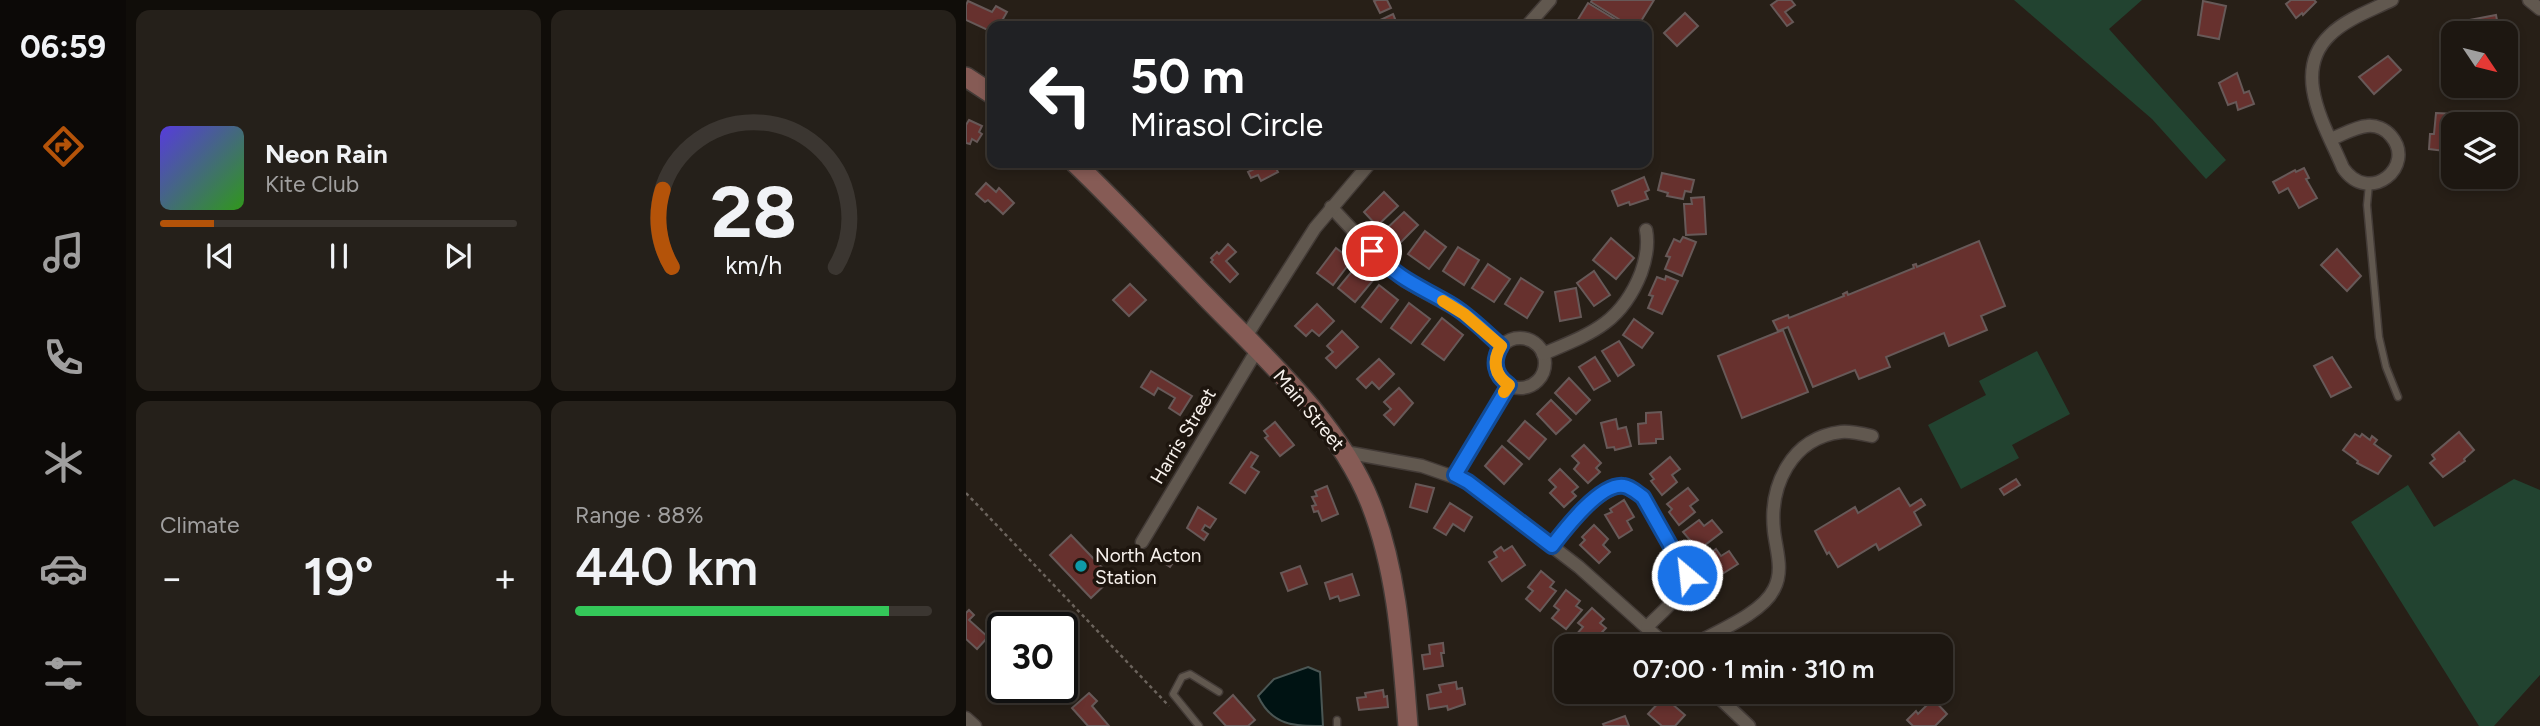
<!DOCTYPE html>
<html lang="en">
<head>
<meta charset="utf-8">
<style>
  :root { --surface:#1d1711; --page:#25201a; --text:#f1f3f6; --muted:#a09f9f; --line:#3b3631; --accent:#b45309 }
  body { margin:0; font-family:Figtree,sans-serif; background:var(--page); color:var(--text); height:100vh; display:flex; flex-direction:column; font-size:26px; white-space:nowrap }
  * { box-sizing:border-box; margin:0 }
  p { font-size:23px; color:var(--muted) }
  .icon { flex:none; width:38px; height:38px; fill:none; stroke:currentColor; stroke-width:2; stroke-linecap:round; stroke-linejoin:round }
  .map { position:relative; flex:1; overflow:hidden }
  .drawer { display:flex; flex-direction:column; gap:10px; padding:10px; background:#100d09; width:840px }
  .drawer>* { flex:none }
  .hud { position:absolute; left:21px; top:21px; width:665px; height:147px; border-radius:14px; box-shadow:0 4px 10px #0003,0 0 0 2px var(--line); background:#202124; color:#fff; overflow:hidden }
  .needle { width:46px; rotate:125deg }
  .tools { position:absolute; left:1475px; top:21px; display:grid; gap:14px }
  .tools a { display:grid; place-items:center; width:77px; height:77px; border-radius:14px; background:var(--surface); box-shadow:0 4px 10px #0003,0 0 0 2px var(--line); font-size:35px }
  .speed { position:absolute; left:21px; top:612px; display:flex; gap:14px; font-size:35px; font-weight:700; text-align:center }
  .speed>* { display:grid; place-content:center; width:91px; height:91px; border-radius:50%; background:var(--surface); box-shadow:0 4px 10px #0003,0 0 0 2px var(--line); line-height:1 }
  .speed .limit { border:4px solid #111; border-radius:10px; background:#fff; color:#111 }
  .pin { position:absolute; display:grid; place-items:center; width:60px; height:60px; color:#fff; margin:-30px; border:4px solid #fff; border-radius:50%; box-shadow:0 2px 7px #0007 }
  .me { position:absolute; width:77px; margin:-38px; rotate:332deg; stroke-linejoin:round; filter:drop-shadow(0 0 5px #0008) }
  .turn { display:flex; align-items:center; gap:24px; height:147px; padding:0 28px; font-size:32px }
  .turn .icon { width:91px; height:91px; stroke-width:2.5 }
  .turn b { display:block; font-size:49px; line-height:60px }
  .big { font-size:52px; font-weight:600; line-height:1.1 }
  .drawer .tile { flex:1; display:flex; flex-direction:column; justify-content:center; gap:10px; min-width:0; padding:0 24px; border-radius:14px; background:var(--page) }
  .drawer .dial { align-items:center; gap:0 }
  .dial svg { height:182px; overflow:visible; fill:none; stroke:var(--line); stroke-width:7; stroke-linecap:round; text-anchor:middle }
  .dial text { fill:var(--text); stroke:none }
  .song { display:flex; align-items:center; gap:21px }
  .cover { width:84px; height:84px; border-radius:10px; background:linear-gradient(135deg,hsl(250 70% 55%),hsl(110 70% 35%)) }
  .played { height:7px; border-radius:4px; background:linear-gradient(90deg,var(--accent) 15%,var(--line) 15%) }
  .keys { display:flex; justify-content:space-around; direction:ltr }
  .heat { display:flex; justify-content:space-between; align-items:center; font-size:38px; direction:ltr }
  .charge { height:10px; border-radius:5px; background:linear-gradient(90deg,#34c759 88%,var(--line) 0) }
  .drawer .tiles { flex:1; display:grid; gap:10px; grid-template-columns:repeat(2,1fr) }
  .trip { position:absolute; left:588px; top:634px; width:399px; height:70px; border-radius:14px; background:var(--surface); box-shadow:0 4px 10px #0003,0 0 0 2px var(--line); font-weight:600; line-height:70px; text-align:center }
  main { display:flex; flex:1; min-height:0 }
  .menu { display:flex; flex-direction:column; width:126px; justify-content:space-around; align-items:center; background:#0c0907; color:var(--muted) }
  .menu .icon { width:49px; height:49px }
  .menu .selected { color:var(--accent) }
  .menu b { font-size:32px; color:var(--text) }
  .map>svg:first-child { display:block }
  .green { fill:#224330 }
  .water { fill:#001313; stroke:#4a5654; stroke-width:2 }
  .building { fill:#67312e; stroke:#675958; stroke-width:2 }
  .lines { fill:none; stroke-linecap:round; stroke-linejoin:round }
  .lane-casing { stroke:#433b37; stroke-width:9 }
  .street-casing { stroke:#433b37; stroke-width:15 }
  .secondary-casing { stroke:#433b37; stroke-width:22 }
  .path { stroke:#6c645d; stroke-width:2.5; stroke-dasharray:3.5 3.5; stroke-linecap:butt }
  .lane { stroke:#61584f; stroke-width:6 }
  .street { stroke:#61584f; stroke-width:12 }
  .secondary { stroke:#865b55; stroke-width:19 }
  .route-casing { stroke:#114b97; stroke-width:18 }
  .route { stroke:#1a73e8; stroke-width:12 }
  .slow { stroke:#f59e0b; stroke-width:12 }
  .culture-dot { fill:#0f9aa8; stroke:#1d150e; stroke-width:2.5 }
  .labels { text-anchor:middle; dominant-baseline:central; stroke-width:7; stroke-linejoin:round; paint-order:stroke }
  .street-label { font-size:19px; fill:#f7f1ec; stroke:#1d150e }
  .poi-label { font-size:19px; fill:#f7f1ec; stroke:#1d150e; text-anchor:start }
</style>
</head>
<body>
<main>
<nav class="menu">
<b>06:59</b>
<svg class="icon selected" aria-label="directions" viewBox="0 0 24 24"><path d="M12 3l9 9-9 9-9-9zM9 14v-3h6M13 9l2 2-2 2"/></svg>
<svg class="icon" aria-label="music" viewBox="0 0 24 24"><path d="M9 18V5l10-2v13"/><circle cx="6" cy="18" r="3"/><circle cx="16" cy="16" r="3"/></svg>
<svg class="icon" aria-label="phone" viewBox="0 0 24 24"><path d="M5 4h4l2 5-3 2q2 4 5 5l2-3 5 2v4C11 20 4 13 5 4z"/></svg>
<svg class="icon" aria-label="climate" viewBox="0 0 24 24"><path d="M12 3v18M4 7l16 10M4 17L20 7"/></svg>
<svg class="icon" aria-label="car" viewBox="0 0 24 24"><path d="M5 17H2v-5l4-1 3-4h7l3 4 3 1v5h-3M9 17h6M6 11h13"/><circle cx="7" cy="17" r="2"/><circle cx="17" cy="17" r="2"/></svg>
<svg class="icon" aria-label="filters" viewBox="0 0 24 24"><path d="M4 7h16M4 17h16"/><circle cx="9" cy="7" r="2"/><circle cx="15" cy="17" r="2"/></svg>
</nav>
<section class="drawer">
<div class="tiles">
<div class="tile">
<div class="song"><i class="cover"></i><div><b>Neon Rain</b><p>Kite Club</p></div></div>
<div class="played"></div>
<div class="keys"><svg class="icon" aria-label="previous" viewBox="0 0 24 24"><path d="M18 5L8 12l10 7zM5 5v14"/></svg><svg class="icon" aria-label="pause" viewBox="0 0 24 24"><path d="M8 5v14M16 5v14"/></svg><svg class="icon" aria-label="next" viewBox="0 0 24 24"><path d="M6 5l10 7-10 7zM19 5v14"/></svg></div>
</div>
<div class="tile dial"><svg viewBox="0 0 100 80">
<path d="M14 69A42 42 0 1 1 86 69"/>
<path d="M14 69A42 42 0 0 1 10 35" stroke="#b45309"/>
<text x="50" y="56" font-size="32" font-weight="700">28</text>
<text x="50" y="72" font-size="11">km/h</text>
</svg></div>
<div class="tile"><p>Climate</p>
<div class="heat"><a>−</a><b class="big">19°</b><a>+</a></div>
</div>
<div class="tile"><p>Range · 88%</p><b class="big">440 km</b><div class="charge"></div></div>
</div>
</section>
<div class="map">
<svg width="1574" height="726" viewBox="0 0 1574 726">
  <rect width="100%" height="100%" fill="#271f17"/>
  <g class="green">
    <polygon points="1048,0 1176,0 1143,29 1260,160 1240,179 1186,119"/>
    <polygon points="1071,351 1104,414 1046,445 1053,458 995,489 962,425 1020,395 1013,381"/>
    <polygon points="1548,479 1574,490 1574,675 1528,726 1513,726 1385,522 1442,485 1468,527"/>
  </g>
  <path class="water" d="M342 667 354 672 357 726C328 726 306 726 292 696L308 679Z"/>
  <g class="building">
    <polygon points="411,0 421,0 425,8 414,13 408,1"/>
    <polygon points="626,0 688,0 672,26 664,26 625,2"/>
    <polygon points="812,0 825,0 829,5 819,12 827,22 821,26 805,5"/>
    <polygon points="1325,0 1348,0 1350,2 1337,15 1336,13 1330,18 1320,4"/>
    <polygon points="2,1 26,12 30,6 41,12 33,26 26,26 26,32 0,20 0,5"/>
    <polygon points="1237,1 1260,6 1253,39 1232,35"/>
    <polygon points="622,3 660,26 608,26"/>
    <polygon points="719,13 732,26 711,46 698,33"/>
    <polygon points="427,14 432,26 414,26 412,21"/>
    <polygon points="1530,15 1532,25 1527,26 1528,33 1500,33 1498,21"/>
    <polygon points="1422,56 1435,70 1408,94 1393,77"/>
    <polygon points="1271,73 1278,93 1283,91 1288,104 1272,110 1270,102 1262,105 1253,83"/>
    <polygon points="1470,113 1490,114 1487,152 1463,149 1464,134 1468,134"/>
    <polygon points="3,120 16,126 13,132 16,134 11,142 6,139 4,144 0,143 0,125"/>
    <polygon points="290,163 307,163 312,172 295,181 292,175 285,178 282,172 292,167"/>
    <polygon points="1338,168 1343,178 1340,179 1351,198 1333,208 1322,188 1313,193 1307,182 1329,170 1330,172"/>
    <polygon points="696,173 728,180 725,192 719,191 717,199 701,196 702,193 692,190"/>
    <polygon points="678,177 683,190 679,192 682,199 664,205 663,202 652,206 646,191"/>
    <polygon points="20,183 30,192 33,188 48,203 37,214 22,200 19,202 10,194"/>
    <polygon points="418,192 432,206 411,226 398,212"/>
    <polygon points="738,197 740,234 720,235 718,204 726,204 725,198"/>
    <polygon points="438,212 452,225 431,246 417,232"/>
    <polygon points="459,231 480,247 463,269 442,254"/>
    <polygon points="717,237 730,242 716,276 699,269 704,257 700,256 708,239 714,242"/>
    <polygon points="645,238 668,258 650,279 627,260"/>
    <polygon points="1013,241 1039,306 1015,316 1021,330 983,346 978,333 920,357 924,367 893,379 889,370 847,387 822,327 812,331 807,321 822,315 823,318 878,296 877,294 881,292 882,295 948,268 947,265 950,264 951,267"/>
    <polygon points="262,244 270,252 260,261 272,274 264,282 245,262 247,260 245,258 251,252 253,254"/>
    <polygon points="492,247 513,260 498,285 477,271"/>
    <polygon points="370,248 386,260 367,285 351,273"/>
    <polygon points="1371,249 1395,276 1381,291 1355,265"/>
    <polygon points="392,264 409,278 389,302 372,288"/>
    <polygon points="522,264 544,279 528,302 506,288"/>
    <polygon points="628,271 644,295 628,306 611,283"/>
    <polygon points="700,276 712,281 696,314 682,308 687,296 683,295 691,277 699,280"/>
    <polygon points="555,278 577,292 561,318 539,304"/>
    <polygon points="164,284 180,300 163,316 147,300"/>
    <polygon points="413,285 432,300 415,322 396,307"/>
    <polygon points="610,288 615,317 594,321 589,292"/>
    <polygon points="443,303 464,319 445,343 425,328"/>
    <polygon points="351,304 368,321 353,336 346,330 340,336 329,326"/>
    <polygon points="476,318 497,335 478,360 456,344"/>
    <polygon points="668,319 687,333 676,348 657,335"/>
    <polygon points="817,330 842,392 776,418 752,356"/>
    <polygon points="376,331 392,347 370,368 360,358 367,352 361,346"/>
    <polygon points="653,341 668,365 652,376 636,351"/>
    <polygon points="629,357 644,381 628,390 613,367"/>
    <polygon points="1366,357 1385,387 1365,397 1348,366"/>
    <polygon points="413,359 428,374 413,389 406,382 400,388 391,379"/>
    <polygon points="185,371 226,396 214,415 203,408 209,398 192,388 188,395 175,387"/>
    <polygon points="603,378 624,400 610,414 589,393"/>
    <polygon points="433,388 447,403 428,425 418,415 425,409 418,402"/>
    <polygon points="585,400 605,420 590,434 571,414"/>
    <polygon points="695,412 697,439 690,439 690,443 673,444 672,424 680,423 680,413"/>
    <polygon points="650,419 652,429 660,427 665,446 649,450 648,447 641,448 635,423"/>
    <polygon points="559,421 580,439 563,459 542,441"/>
    <polygon points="309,422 328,445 314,456 299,438 302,436 298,431"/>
    <polygon points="1493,432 1508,450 1498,459 1499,461 1477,477 1464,463 1469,459 1466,455"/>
    <polygon points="1389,434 1394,437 1396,434 1404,440 1406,436 1411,440 1408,444 1425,456 1412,474 1391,463 1392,461 1377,450"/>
    <polygon points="618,445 635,463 630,468 634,472 622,483 608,469 613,463 606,456"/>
    <polygon points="536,446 556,464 538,484 519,466"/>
    <polygon points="285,452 292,456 285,467 293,472 279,493 264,483"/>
    <polygon points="704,457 714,469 706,475 711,482 696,495 685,481 688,479 684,474"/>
    <polygon points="594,469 612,487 606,492 610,496 598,507 584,493 590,487 583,480"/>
    <polygon points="1050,479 1054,485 1038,495 1034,489"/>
    <polygon points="450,484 468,488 461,512 444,507"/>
    <polygon points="361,486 372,514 356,521 352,511 348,512 346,506 350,505 346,497 351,496 349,491"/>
    <polygon points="722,488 732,500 724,506 729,512 713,525 703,512 706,509 701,504"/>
    <polygon points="933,488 944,506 955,499 959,505 948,512 955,525 913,550 910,544 872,567 863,552 861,554 849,531 889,507 892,513"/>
    <polygon points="658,500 668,517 661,521 666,530 653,538 639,515 646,512 644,509"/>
    <polygon points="484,503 506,517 498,531 487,524 480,535 468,528"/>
    <polygon points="232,507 250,519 244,528 239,525 236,530 242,534 238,540 221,528"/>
    <polygon points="733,520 738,526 746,520 756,532 735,548 731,543 728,545 717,532"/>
    <polygon points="628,525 642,539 637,545 644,552 633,563 614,545 619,540 616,537"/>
    <polygon points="105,535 146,578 125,598 84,555"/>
    <polygon points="546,546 559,565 536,581 523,562 531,557 528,552 535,547 538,551"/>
    <polygon points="750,549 755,556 763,551 772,564 750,578 746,573 743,575 734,561"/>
    <polygon points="202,550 211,557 204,567 195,561"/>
    <polygon points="334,566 341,584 322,591 315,573"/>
    <polygon points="575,571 588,582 584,587 590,591 574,611 560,599 567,591 562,587"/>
    <polygon points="386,574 393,595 374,601 372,596 364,599 359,583"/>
    <polygon points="600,590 614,601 610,606 616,610 600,629 586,618 593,610 588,606"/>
    <polygon points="626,608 638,619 634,623 640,628 623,646 610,635 617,627 612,623"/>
    <polygon points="3,610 8,615 3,620 22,637 11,649 0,639 0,613"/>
    <polygon points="644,635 650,640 654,636 666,646 635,646"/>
    <polygon points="477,643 478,653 475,653 477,666 458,669 456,655 464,654 463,645"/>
    <polygon points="490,682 491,689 496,688 499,704 482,710 481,706 463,709 461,695 475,692 473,685"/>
    <polygon points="417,690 418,697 421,696 422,707 393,710 391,698 400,697 399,693"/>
    <polygon points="855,691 880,691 870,703"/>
    <polygon points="123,693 131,701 126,706 143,726 122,726 106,708"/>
    <polygon points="267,695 289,720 282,726 260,726 248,713"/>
    <polygon points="698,697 719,715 709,726 696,726 682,714"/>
    <polygon points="967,699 981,714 969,726 947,726 941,720 950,711 952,714"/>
    <polygon points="659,716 663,726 638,726 637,724"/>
  </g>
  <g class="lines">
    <g class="lane-casing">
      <g id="lane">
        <polyline points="1403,184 1401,205 1413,337 1420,367 1432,397"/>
        <polyline points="233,726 207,694 216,677 224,674 253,692"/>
        <polyline points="371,726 371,720"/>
      </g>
    </g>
    <g class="street-casing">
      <g id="street">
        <polyline points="1563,0 1574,9"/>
        <polyline points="561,26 584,0"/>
        <path d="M1365 139C1376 135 1389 127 1401 126 1410 125 1419 129 1425 136 1451 166 1403 206 1377 168 1361 129 1324 73 1364 35 1380 19 1406 10 1426 0"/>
        <polyline points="365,207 423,269 439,281 498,314 535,346"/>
        <polyline points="279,338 349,228 404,163"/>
        <circle cx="554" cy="363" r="25"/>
        <path d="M577 354C624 334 655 324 675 273 680 259 683 245 680 230"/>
        <polyline points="379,452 456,466 502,482 613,567 701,646"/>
        <polyline points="489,475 543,385"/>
        <polyline points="176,542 291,350"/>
        <path d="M586 546C605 522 626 494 656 485L677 497 721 574C718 596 695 612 681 627"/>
        <path d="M725 646C749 632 796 614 808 589 818 570 810 550 808 531 803 486 825 438 875 432 884 431 897 434 906 436"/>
        <polyline points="746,691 783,726"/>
        <polyline points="0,718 9,726"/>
      </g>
    </g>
    <g class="secondary-casing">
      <g id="secondary">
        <polyline points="0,77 26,94"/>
        <path d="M109 163C154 206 196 252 239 296 298 357 372 422 404 502 432 572 436 651 442 726"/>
      </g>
    </g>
    <polyline class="path" points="0,493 203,706"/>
    <use href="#lane" class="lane"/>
    <use href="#street" class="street"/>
    <use href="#secondary" class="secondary"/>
  </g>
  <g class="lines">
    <g class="route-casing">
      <path id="route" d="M406 251C434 280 451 285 484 304 503 315 519 332 535 346 526 361 528 375 543 385L489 475 502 482 586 546C599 529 635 482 658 486 665 487 671 493 677 497L721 575"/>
    </g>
    <use href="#route" class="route"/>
    <path class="slow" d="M477 301 498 314 535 346C526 361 528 375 543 385L538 392"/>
  </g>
  <circle class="culture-dot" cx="115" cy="566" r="7"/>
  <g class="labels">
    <g class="street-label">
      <text transform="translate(343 410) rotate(50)">Main Street</text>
      <text transform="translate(217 436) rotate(-59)">Harris Street</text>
    </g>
    <g class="poi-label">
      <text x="129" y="555">North Acton<tspan x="129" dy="22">Station</tspan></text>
    </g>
  </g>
</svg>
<div class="tools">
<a><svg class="needle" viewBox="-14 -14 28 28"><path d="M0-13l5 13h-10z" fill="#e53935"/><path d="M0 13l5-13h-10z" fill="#a09f9f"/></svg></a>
<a><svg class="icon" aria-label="layers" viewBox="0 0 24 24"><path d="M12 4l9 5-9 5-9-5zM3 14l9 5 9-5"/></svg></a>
</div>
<div class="speed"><div class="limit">30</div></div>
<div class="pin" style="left:406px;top:251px;background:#d93025"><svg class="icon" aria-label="arrive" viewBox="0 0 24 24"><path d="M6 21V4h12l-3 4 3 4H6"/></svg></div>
<svg class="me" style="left:721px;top:575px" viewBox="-20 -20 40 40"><circle r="17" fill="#1a73e8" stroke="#fff" stroke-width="3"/><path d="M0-11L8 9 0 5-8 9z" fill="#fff"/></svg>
<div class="trip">07:00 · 1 min · 310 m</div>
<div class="hud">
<div class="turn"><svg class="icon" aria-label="left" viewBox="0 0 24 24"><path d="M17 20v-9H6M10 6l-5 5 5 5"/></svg><div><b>50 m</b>Mirasol Circle</div></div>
</div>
</div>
</main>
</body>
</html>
